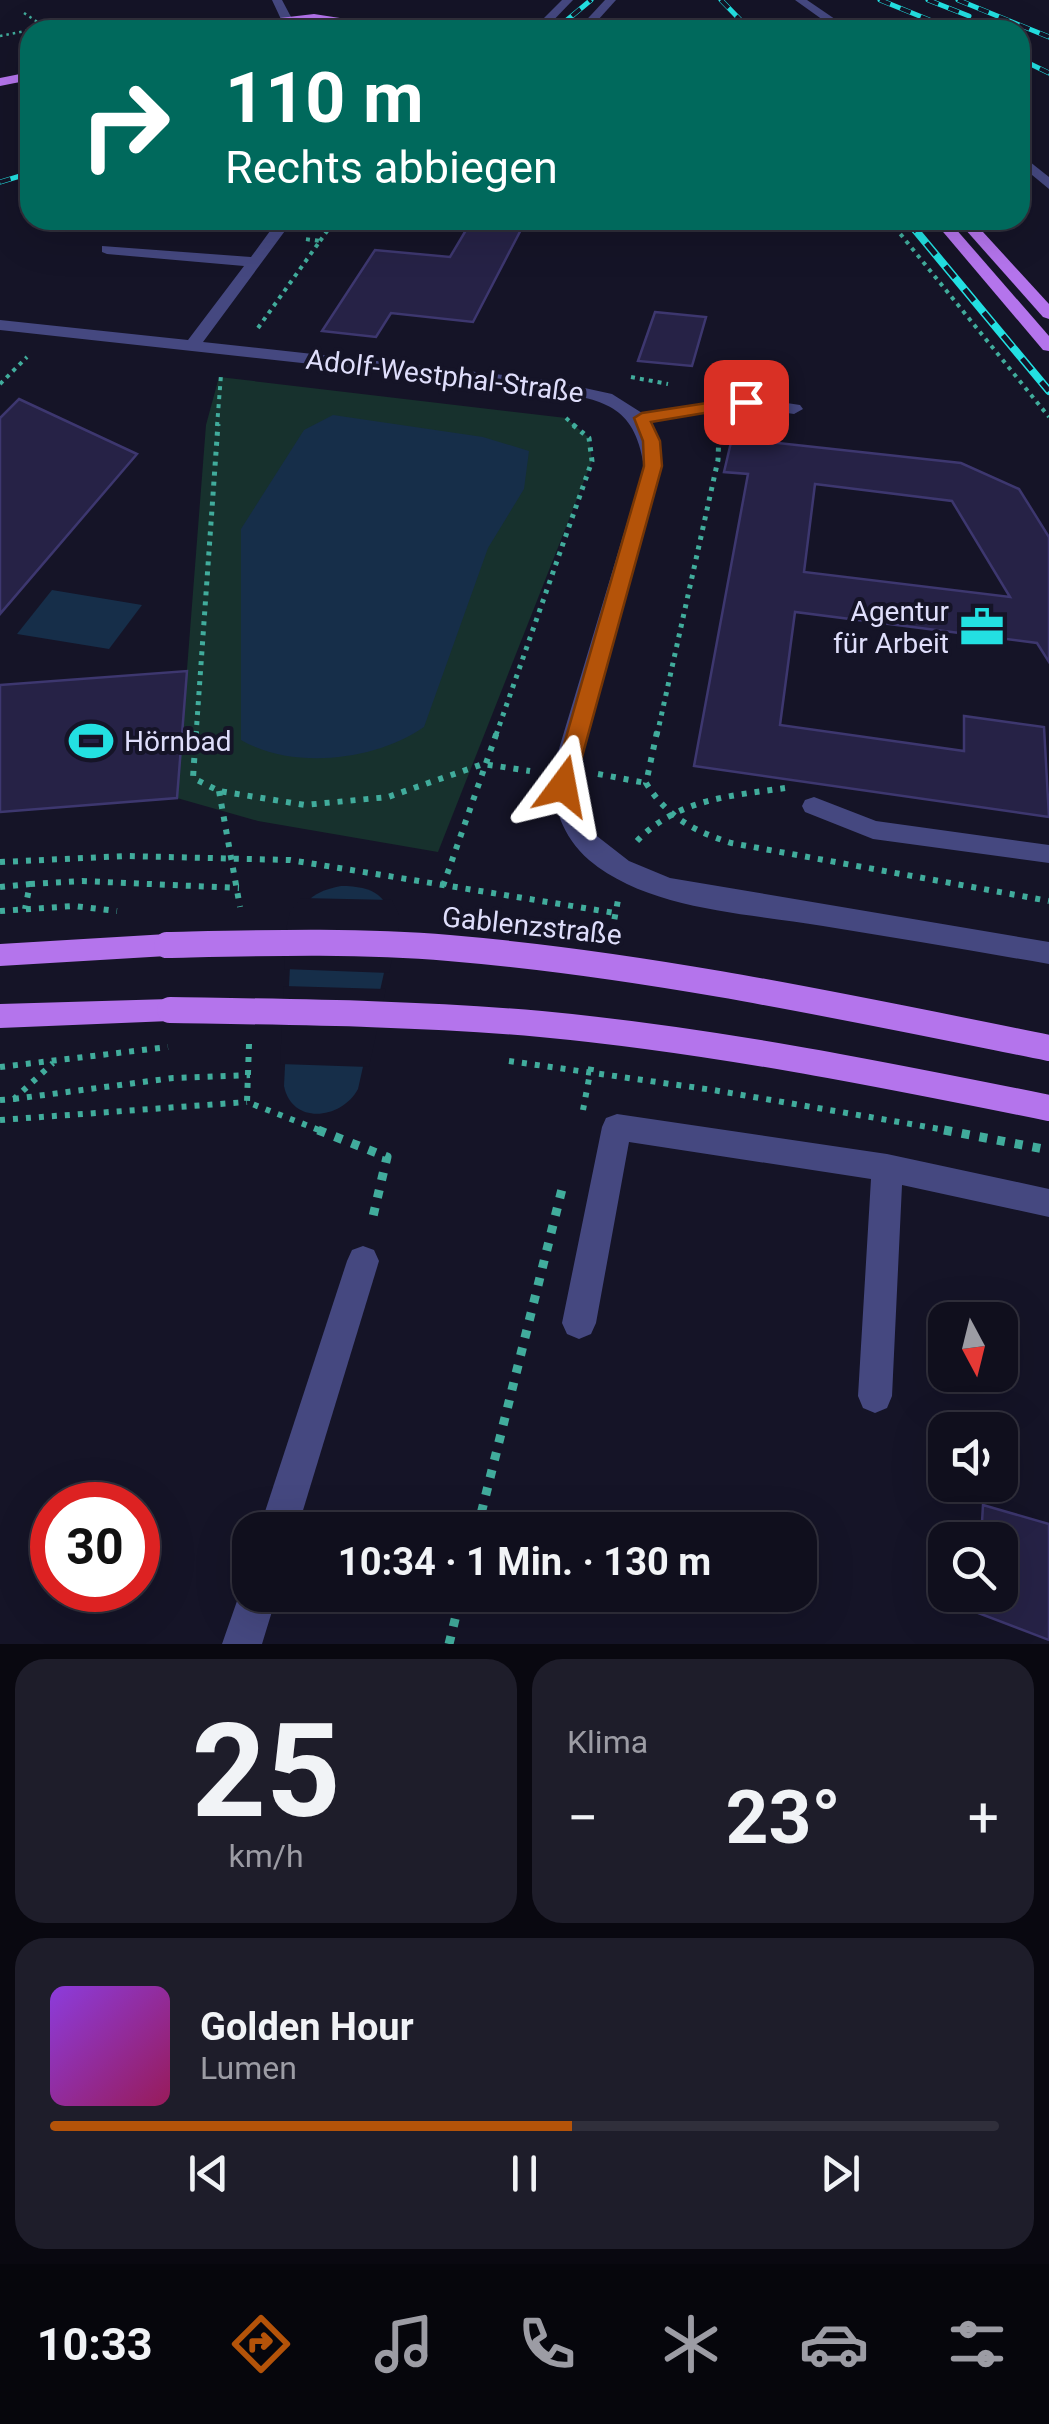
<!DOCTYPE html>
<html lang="de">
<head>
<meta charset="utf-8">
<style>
  :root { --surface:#100f1d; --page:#1e1d2a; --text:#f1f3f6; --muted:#9c9ca4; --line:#302f3b; --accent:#b45309 }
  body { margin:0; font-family:Roboto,sans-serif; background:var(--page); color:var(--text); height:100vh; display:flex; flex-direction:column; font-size:38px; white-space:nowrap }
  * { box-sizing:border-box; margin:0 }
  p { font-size:32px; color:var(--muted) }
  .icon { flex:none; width:55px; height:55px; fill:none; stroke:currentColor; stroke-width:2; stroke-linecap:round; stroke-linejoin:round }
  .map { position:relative; height:1644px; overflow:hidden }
  .panel { display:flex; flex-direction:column; gap:15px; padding:15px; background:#090810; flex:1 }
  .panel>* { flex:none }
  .top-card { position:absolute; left:20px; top:20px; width:1010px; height:210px; border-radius:30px; box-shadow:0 10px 40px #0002,0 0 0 2px var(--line); background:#00695c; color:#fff; overflow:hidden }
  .needle { width:65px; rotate:173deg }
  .controls { position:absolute; left:928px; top:1302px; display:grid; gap:20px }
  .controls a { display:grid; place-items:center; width:90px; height:90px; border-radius:20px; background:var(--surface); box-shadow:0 10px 40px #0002,0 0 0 2px var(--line); font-size:50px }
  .speed { position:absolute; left:30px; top:1482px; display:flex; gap:20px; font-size:50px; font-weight:700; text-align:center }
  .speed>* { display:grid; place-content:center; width:130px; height:130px; border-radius:50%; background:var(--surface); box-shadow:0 10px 40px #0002,0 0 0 2px var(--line); line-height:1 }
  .speed .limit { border:15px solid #d22; background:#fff; color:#111 }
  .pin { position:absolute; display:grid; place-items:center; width:85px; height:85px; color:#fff; margin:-42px; border-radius:20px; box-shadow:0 5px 15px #0006 }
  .me { position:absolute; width:110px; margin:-55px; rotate:13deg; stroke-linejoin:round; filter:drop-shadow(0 0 8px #0008) }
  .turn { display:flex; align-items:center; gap:35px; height:210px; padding:0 40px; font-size:45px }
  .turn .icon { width:130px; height:130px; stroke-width:2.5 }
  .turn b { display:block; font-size:70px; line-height:85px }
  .big { font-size:75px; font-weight:700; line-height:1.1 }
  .panel .card { flex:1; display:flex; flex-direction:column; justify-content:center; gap:15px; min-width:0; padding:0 35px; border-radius:30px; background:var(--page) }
  .panel .dial { align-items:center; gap:0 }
  .dial b { font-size:130px; line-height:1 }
  .song { display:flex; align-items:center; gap:30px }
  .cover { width:120px; height:120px; border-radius:15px; background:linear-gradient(135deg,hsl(270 70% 55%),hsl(330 70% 35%)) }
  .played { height:10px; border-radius:5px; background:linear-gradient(90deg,var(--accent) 55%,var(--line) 55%) }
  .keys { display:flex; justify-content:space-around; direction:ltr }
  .heat { display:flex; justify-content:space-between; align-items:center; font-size:55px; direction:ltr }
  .panel .tiles { flex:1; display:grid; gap:15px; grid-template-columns:1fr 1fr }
  .card:last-child { grid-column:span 2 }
  .trip { position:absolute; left:232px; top:1512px; width:585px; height:100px; border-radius:30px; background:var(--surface); box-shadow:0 10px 40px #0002,0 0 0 2px var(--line); font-weight:700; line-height:100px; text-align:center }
  .tabs { display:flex; height:160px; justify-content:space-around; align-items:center; background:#06060c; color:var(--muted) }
  .tabs .icon { width:70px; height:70px }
  .tabs .current { color:var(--accent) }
  .tabs b { font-size:45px; color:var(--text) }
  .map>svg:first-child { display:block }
  .green { fill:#17312d }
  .water { fill:#162e49 }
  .pier { fill:#151427 }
  .building { fill:#262246; stroke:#3d376f; stroke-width:2.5; fill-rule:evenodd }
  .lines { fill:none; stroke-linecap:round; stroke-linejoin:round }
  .path-far4 { stroke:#41ac9c; stroke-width:2.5; stroke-dasharray:2.5 4; stroke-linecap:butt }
  .path-far3 { stroke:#41ac9c; stroke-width:4; stroke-dasharray:4 5; stroke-linecap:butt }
  .path-far2 { stroke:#41ac9c; stroke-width:5; stroke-dasharray:4 6; stroke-linecap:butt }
  .path-far1 { stroke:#41ac9c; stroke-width:6; stroke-dasharray:5 8; stroke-linecap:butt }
  .path { stroke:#41ac9c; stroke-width:9; stroke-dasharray:8 10; stroke-linecap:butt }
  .minor { fill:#454880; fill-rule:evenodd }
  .major { fill:#b474ec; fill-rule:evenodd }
  .rail-far1-casing { stroke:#23e0e2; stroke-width:5 }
  .rail-casing { stroke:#23e0e2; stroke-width:8 }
  .rail-far1 { stroke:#151427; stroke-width:4; stroke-dasharray:11; stroke-linecap:butt }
  .rail { stroke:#151427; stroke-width:5; stroke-dasharray:15; stroke-linecap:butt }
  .path-bridge-far1 { stroke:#41ac9c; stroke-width:6; stroke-dasharray:5 8; stroke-linecap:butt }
  .path-bridge { stroke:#41ac9c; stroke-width:9; stroke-dasharray:8 10; stroke-linecap:butt }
  .major-bridge { stroke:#b474ec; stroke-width:26 }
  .route { fill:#b45309; stroke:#753606; stroke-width:2.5 }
  .labels { text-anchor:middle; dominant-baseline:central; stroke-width:8; stroke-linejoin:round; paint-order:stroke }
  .street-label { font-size:28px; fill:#dfdefb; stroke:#151427 }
  .poi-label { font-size:28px; fill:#dfdefb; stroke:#151427; text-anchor:end }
</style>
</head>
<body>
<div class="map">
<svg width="1049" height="1644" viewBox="0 0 1049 1644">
  <rect width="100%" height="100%" fill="#151427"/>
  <polygon class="green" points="219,377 566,418 589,438 592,461 438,852 258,821 177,798 206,425"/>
  <g class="water">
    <path d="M333 415 483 437 529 451 524 489 488 548 424 727C375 761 293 770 241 740V529L304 430Z"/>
    <polygon points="52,590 142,605 109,649 17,634"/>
    <path d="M341 886C374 886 389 896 394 928L358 1089C342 1119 292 1126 284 1086L292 926C303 901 314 891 341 886Z"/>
  </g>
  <g class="pier">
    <polygon points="301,898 392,900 399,915 399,928 389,973 284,969 287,925 290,912"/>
    <polygon points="284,986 386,989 369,1067 280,1064"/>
  </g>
  <g class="building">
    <polygon points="472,220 526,220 473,322 391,313 376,337 322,331 375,250 450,257"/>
    <polygon points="655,312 706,317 692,366 638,361"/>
    <polygon points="19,399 137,454 0,614 0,418"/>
    <path d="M732 438 961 463 1019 489 1049 537V662L1037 643 795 612 780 725 964 751V716L1044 727 1049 817 694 766 748 474 724 472ZM815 484 952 501 1010 597 804 572Z"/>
    <polygon points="187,671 177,798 0,812 0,685"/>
    <polygon points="983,1505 1049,1524 1049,1640 936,1597 939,1534 962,1540 945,1540 945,1595 1000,1595 1000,1540 981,1540"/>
  </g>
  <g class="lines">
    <g class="path-far4">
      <polyline points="24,13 45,27"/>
      <polyline points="0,36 45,27 53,30"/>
    </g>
    <g class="path-far3">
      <polyline points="889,220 1049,417"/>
      <polyline points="320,241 335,220"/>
      <polyline points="258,328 320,241 305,239"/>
      <polyline points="631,377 668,384"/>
      <polyline points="0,384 27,357"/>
      <polyline points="566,418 575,426"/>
      <polyline points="217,426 221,375"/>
    </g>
    <g class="path-far2">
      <polyline points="196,735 218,424"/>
      <polyline points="496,735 592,461 589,438 572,424"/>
      <polyline points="657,735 718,460 719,432"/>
    </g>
    <g class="path-far1">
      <polyline points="196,732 193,778 219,791 305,805 388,797 483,764 530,771"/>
      <path d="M657 732 646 783C667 817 694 831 731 843L1049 901"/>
      <polyline points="598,774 646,783"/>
      <polyline points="219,791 240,907"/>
      <path d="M637 841C677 799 730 796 785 788"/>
      <polyline points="0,862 126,856 290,860 615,913"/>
      <polyline points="30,884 82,881 239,888"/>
      <polyline points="443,886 497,732"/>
      <polyline points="0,887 30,884 25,909"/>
      <polyline points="0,911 74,906 117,911"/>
      <polyline points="612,932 618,900"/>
      <polyline points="249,1044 247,1102 324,1132"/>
      <polyline points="0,1067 168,1047"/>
      <polyline points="14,1099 173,1078 250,1075"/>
      <polyline points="0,1100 14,1099 53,1063"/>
      <polyline points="583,1110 592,1063"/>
      <polyline points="0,1120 247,1102"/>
    </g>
    <g class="path">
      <polyline points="318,1130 387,1157 371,1225"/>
      <polyline points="477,1530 562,1189"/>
      <polyline points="449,1644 461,1595"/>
    </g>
    <g class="minor">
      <polygon points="272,0 282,0 298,30 286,30"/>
      <polygon points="562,0 573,0 544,30 532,30"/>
      <polygon points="605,0 616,0 589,30 577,30"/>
      <polygon points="795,0 807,0 851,30 837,30"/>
      <polygon points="1020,154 1049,177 1049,189 1020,165"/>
      <path d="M278 220H293L203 342 548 380 612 394 642 413 746 397 800 405 803 409 794 414 746 407 649 422 662 466 576 772 577 798 593 833 629 861 670 878 1049 942V964C974 951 898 938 823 926 748 913 650 911 589 860 562 836 553 807 552 772L644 466C634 403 603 401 548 390L0 330V320L188 340 244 266 107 254 102 252V246L251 257Z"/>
      <polygon points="814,797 876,821 1049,845 1049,863 873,839 805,812 802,806 805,800"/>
      <polygon points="617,1114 887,1154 1049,1189 1049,1217 902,1185 892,1396 887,1408 875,1413 863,1408 858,1396 871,1179 629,1142 596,1323 591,1334 579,1339 567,1334 562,1323 602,1127 606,1118"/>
      <polygon points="363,1246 374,1250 379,1261 297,1530 259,1530 347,1261 352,1250"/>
      <polygon points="250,1579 250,1595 277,1595 262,1644 222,1644 244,1581"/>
    </g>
    <g class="major">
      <polygon points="314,14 417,30 314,20 177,30"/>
      <polygon points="30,72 30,80 0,86 0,78"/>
      <polygon points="933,220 948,220 1049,336 1049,351 1043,350"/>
      <polygon points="957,220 972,220 1049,304 1049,319 1043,317"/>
      <polygon points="167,934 177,938 181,945 177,952 167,956 0,966 0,944"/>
      <polygon points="170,999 180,1002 184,1010 180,1018 170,1021 0,1028 0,1004"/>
    </g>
    <g class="rail-far1-casing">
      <g id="rail-far1">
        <polyline points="721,0 750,30"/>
        <polyline points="880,0 954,30"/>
        <polyline points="928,0 969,16"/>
        <polyline points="958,0 1049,37"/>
        <polyline points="555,30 591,0"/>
        <polyline points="1020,59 1049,73"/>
        <polyline points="0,182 30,173"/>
      </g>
    </g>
    <g class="rail-casing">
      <polyline id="rail" points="907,220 1049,391"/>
    </g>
    <use href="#rail-far1" class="rail-far1"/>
    <use href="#rail" class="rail"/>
    <polyline class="path-bridge-far1" points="509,1061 713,1090 957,1132"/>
    <polyline class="path-bridge" points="944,1130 1049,1150"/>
    <g class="major-bridge">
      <path d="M167 945C261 943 355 940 449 948 651 965 850 1008 1049 1048"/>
      <path d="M170 1010C294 1012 418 1013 541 1024 712 1040 881 1074 1049 1108"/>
    </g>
  </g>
  <polygon class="route" points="746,397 752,398 752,405 651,422 660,441 662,466 574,786 571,792 555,792 552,786 644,466 643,441 634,418 642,413"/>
  <defs>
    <g id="office-bare" transform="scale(3.45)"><path d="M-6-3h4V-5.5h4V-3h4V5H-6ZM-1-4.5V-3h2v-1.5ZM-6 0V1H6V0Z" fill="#23e0e2" stroke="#151427" stroke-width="2.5" paint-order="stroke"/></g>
    <g id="stadium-bare" transform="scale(3.45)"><path d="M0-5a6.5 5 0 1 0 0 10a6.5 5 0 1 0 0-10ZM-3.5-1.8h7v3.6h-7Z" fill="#23e0e2" stroke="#151427" stroke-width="2.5" paint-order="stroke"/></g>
  </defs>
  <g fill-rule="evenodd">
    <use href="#office-bare" x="982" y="627"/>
    <use href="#stadium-bare" x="91" y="741"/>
  </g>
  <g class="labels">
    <g class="street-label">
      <text transform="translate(445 376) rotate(7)">Adolf-Westphal-Straße</text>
      <text transform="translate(532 926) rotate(6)">Gablenzstraße</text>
    </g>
    <g class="poi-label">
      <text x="949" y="611">Agentur<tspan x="949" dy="32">für Arbeit</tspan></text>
      <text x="124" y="741" text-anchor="start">Hörnbad</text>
    </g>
  </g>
</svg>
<div class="controls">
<a><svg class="needle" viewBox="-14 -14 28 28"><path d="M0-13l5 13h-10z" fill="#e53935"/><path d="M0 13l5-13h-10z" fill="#9c9ca4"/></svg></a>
<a><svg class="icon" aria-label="sound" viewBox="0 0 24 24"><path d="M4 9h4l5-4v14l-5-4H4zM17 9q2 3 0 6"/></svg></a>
<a><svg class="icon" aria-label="search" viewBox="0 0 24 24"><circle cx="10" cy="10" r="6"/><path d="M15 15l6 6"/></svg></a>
</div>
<div class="speed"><div class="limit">30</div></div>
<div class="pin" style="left:746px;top:402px;background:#d93025"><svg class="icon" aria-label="arrive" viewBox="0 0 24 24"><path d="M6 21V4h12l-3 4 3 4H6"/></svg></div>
<svg class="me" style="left:563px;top:786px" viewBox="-20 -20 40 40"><path d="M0-17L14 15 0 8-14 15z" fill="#b45309" stroke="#fff" stroke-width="4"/></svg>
<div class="trip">10:34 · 1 Min. · 130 m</div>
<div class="top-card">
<div class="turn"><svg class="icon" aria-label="right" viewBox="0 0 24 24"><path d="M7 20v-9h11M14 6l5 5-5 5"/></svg><div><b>110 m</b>Rechts abbiegen</div></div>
</div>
</div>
<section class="panel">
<div class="tiles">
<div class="card dial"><b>25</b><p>km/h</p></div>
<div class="card"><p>Klima</p>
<div class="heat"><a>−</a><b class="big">23°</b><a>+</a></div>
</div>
<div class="card">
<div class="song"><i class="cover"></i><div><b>Golden Hour</b><p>Lumen</p></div></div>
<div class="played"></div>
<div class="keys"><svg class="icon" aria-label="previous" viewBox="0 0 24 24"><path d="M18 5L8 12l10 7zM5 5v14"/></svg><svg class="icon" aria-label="pause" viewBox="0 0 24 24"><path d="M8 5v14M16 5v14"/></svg><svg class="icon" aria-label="next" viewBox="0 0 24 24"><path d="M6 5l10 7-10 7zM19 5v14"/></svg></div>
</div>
</div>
</section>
<nav class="tabs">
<b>10:33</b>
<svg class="icon current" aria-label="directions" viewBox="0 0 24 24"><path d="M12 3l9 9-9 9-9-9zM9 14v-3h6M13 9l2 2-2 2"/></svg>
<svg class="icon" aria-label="music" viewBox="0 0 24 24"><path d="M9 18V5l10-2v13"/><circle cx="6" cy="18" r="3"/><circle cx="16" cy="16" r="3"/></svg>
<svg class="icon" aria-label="phone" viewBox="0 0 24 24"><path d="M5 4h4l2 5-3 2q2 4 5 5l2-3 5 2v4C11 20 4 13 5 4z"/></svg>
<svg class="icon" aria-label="climate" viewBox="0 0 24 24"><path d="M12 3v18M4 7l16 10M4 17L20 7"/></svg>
<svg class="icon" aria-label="car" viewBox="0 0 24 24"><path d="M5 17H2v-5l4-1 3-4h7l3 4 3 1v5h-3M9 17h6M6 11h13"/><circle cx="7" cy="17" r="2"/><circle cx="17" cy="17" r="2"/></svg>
<svg class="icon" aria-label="filters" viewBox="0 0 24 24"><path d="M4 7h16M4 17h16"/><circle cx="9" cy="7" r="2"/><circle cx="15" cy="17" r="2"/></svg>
</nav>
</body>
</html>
